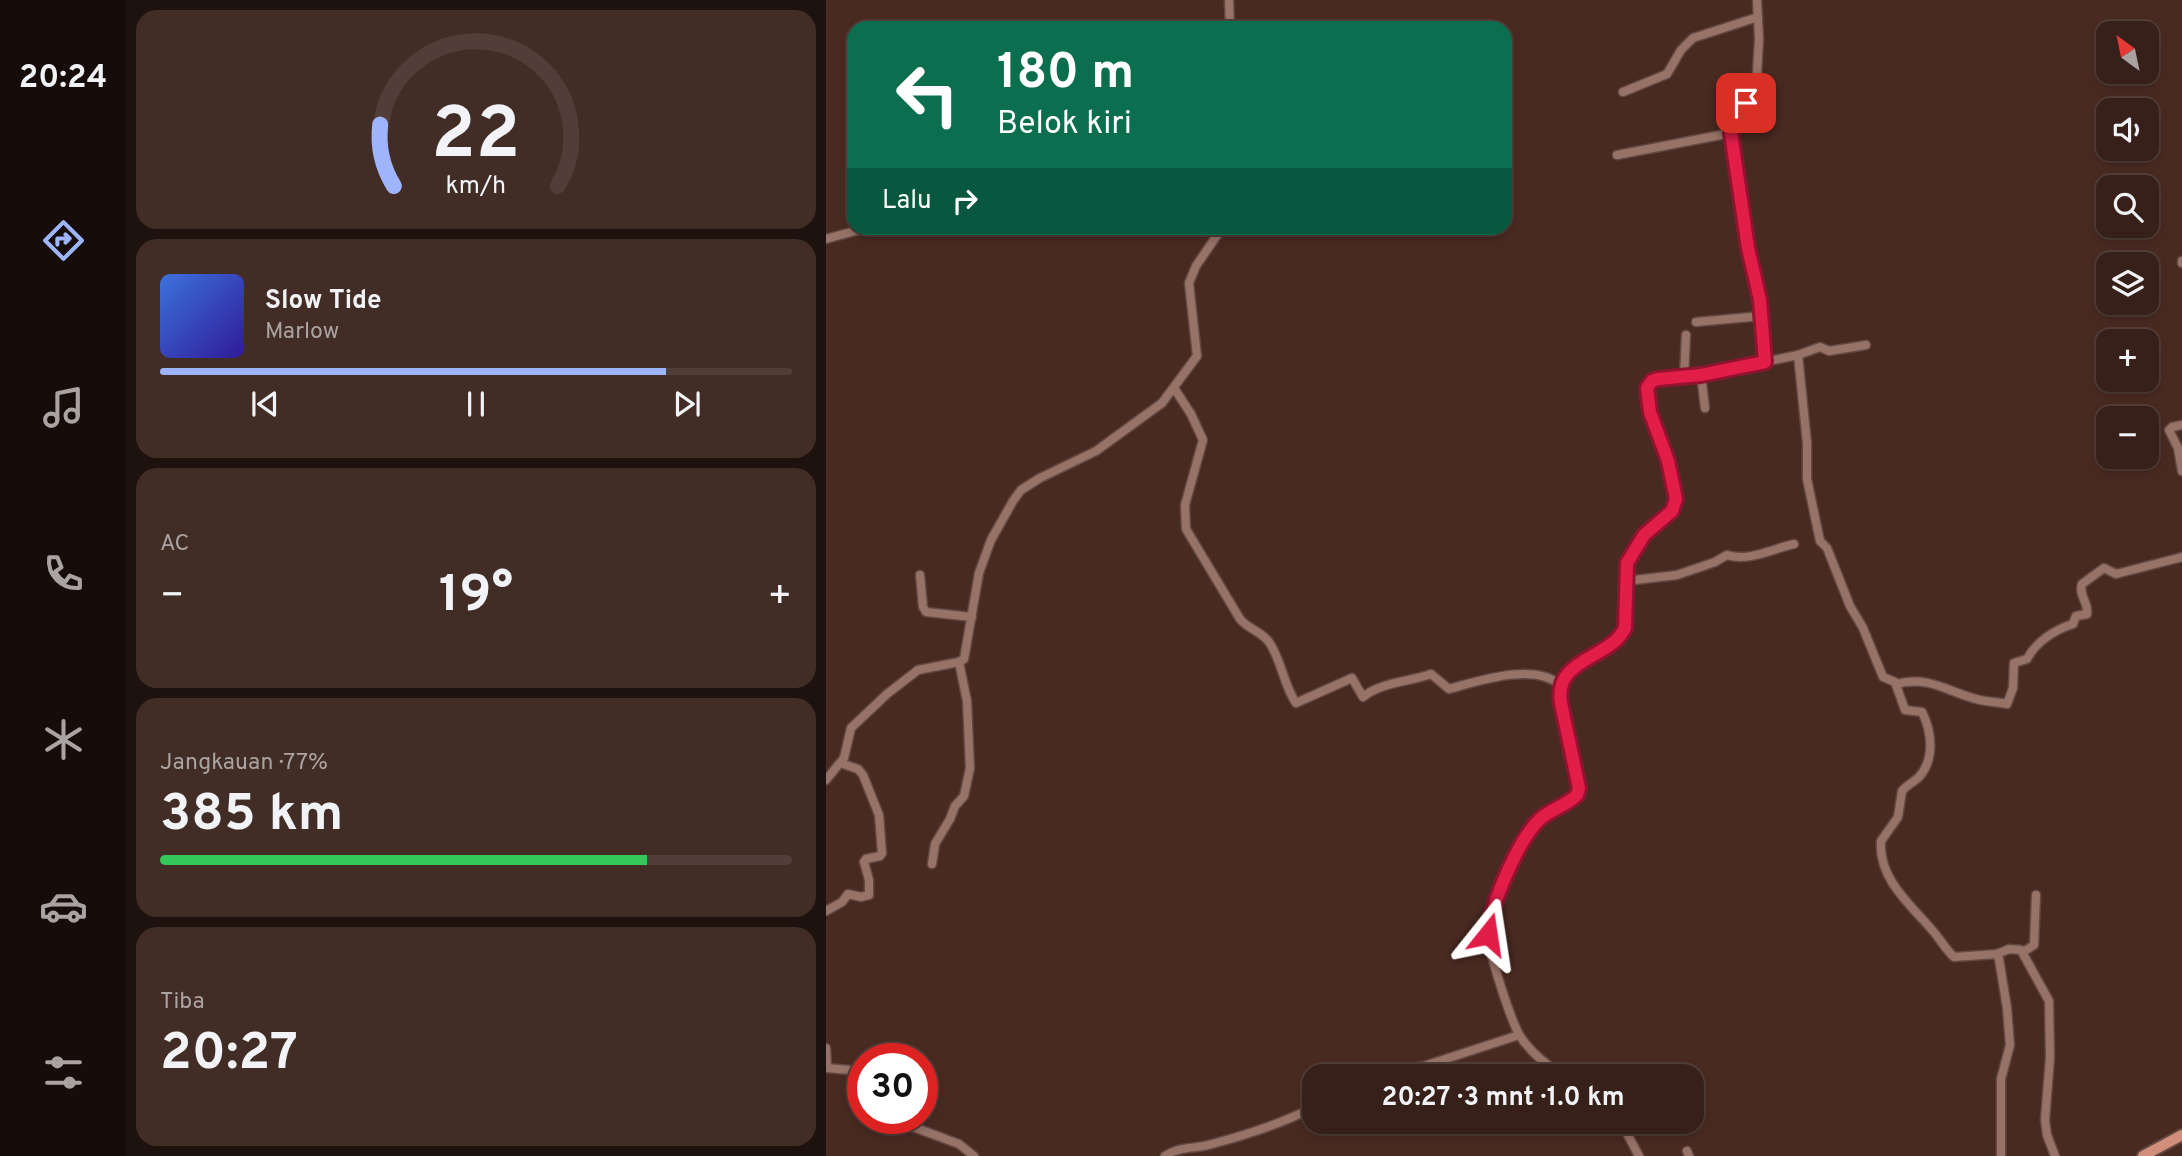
<!DOCTYPE html>
<html lang="id">
<head>
<meta charset="utf-8">
<style>
  :root { --surface:#372019; --page:#422d26; --text:#f1f3f6; --muted:#aaa3a2; --line:#513e38; --accent:#9eb4fd }
  body { margin:0; font-family:Overpass,sans-serif; background:var(--page); color:var(--text); height:100vh; display:flex; flex-direction:column; font-size:26px; white-space:nowrap }
  * { box-sizing:border-box; margin:0 }
  p { font-size:23px; color:var(--muted) }
  .icon { flex:none; width:38px; height:38px; fill:none; stroke:currentColor; stroke-width:2; stroke-linecap:round; stroke-linejoin:round }
  .map { position:relative; flex:1; overflow:hidden }
  .sheet { display:flex; flex-direction:column; gap:10px; padding:10px; background:#1e120e; width:700px }
  .sheet>* { flex:none }
  .banner { position:absolute; left:21px; top:21px; width:665px; height:214px; border-radius:21px; box-shadow:0 4px 10px #0003,0 0 0 2px var(--line); background:#0b6e4f; color:#fff; overflow:hidden }
  .needle { width:46px; rotate:327deg }
  .fabs { position:absolute; left:1270px; top:21px; display:grid; gap:14px }
  .fabs a { display:grid; place-items:center; width:63px; height:63px; border-radius:14px; background:var(--surface); box-shadow:0 4px 10px #0003,0 0 0 2px var(--line); font-size:35px }
  .speed { position:absolute; left:21px; top:1043px; display:flex; gap:14px; font-size:35px; font-weight:700; text-align:center }
  .speed>* { display:grid; place-content:center; width:91px; height:91px; border-radius:50%; background:var(--surface); box-shadow:0 4px 10px #0003,0 0 0 2px var(--line); line-height:1 }
  .speed .limit { border:10px solid #d22; background:#fff; color:#111 }
  .pin { position:absolute; display:grid; place-items:center; width:60px; height:60px; color:#fff; margin:-30px; border-radius:14px; box-shadow:0 4px 10px #0006 }
  .me { position:absolute; width:77px; margin:-38px; rotate:15deg; stroke-linejoin:round; filter:drop-shadow(0 0 5px #0008) }
  .turn { display:flex; align-items:center; gap:24px; height:147px; padding:0 35px; font-size:32px }
  .turn .icon { width:91px; height:91px; stroke-width:2.5 }
  .turn b { display:block; font-size:49px; line-height:60px }
  .then { display:flex; align-items:center; height:66px; padding:0 35px; background:#0003; gap:14px; font-size:26px }
  .big { font-size:52px; font-weight:700; line-height:1.1 }
  .sheet .widget { flex:1; display:flex; flex-direction:column; justify-content:center; gap:10px; min-width:0; padding:0 24px; border-radius:21px; background:var(--page) }
  .sheet .dial { align-items:center; gap:0 }
  .dial svg { height:182px; overflow:visible; fill:none; stroke:var(--line); stroke-width:7; stroke-linecap:round; text-anchor:middle }
  .dial text { fill:var(--text); stroke:none }
  .song { display:flex; align-items:center; gap:21px }
  .cover { width:84px; height:84px; border-radius:10px; background:linear-gradient(135deg,hsl(220 70% 55%),hsl(250 70% 35%)) }
  .played { height:7px; border-radius:4px; background:linear-gradient(90deg,var(--accent) 80%,var(--line) 80%) }
  .keys { display:flex; justify-content:space-around; direction:ltr }
  .heat { display:flex; justify-content:space-between; align-items:center; font-size:38px; direction:ltr }
  .charge { height:10px; border-radius:5px; background:linear-gradient(90deg,#34c759 77%,var(--line) 0) }
  .trip { position:absolute; left:476px; top:1064px; width:402px; height:70px; border-radius:21px; background:var(--surface); box-shadow:0 4px 10px #0003,0 0 0 2px var(--line); font-weight:700; line-height:70px; text-align:center }
  main { display:flex; flex:1; min-height:0 }
  .dock { display:flex; flex-direction:column; width:126px; justify-content:space-around; align-items:center; background:#160d0a; color:var(--muted) }
  .dock .icon { width:49px; height:49px }
  .dock .on { color:var(--accent) }
  .dock b { font-size:32px; color:var(--text) }
  .map>svg:first-child { display:block }
  .lines { fill:none; stroke-linecap:round; stroke-linejoin:round }
  .minor-casing { stroke:#634841; stroke-width:11 }
  .major-casing { stroke:#634841; stroke-width:14 }
  .minor { stroke:#977267; stroke-width:8 }
  .major { stroke:#d28e7a; stroke-width:10 }
  .route-casing { stroke:#92132f; stroke-width:18 }
  .route { stroke:#e11d48; stroke-width:12 }
</style>
</head>
<body>
<main>
<nav class="dock">
<b>20:24</b>
<svg class="icon on" aria-label="directions" viewBox="0 0 24 24"><path d="M12 3l9 9-9 9-9-9zM9 14v-3h6M13 9l2 2-2 2"/></svg>
<svg class="icon" aria-label="music" viewBox="0 0 24 24"><path d="M9 18V5l10-2v13"/><circle cx="6" cy="18" r="3"/><circle cx="16" cy="16" r="3"/></svg>
<svg class="icon" aria-label="phone" viewBox="0 0 24 24"><path d="M5 4h4l2 5-3 2q2 4 5 5l2-3 5 2v4C11 20 4 13 5 4z"/></svg>
<svg class="icon" aria-label="climate" viewBox="0 0 24 24"><path d="M12 3v18M4 7l16 10M4 17L20 7"/></svg>
<svg class="icon" aria-label="car" viewBox="0 0 24 24"><path d="M5 17H2v-5l4-1 3-4h7l3 4 3 1v5h-3M9 17h6M6 11h13"/><circle cx="7" cy="17" r="2"/><circle cx="17" cy="17" r="2"/></svg>
<svg class="icon" aria-label="filters" viewBox="0 0 24 24"><path d="M4 7h16M4 17h16"/><circle cx="9" cy="7" r="2"/><circle cx="15" cy="17" r="2"/></svg>
</nav>
<section class="sheet">
<div class="widget dial"><svg viewBox="0 0 100 80">
<path d="M14 69A42 42 0 1 1 86 69"/>
<path d="M14 69A42 42 0 0 1 8 42" stroke="#9eb4fd"/>
<text x="50" y="56" font-size="32" font-weight="700">22</text>
<text x="50" y="72" font-size="11">km/h</text>
</svg></div>
<div class="widget">
<div class="song"><i class="cover"></i><div><b>Slow Tide</b><p>Marlow</p></div></div>
<div class="played"></div>
<div class="keys"><svg class="icon" aria-label="previous" viewBox="0 0 24 24"><path d="M18 5L8 12l10 7zM5 5v14"/></svg><svg class="icon" aria-label="pause" viewBox="0 0 24 24"><path d="M8 5v14M16 5v14"/></svg><svg class="icon" aria-label="next" viewBox="0 0 24 24"><path d="M6 5l10 7-10 7zM19 5v14"/></svg></div>
</div>
<div class="widget"><p>AC</p>
<div class="heat"><a>−</a><b class="big">19°</b><a>+</a></div>
</div>
<div class="widget"><p>Jangkauan · 77%</p><b class="big">385 km</b><div class="charge"></div></div>
<div class="widget"><p>Tiba</p><b class="big">20:27</b></div>
</section>
<div class="map">
<svg width="1356" height="1156" viewBox="0 0 1356 1156">
  <rect width="100%" height="100%" fill="#492a21"/>
  <g class="lines">
    <g class="minor-casing">
      <g id="minor">
        <polyline points="403,0 404,28"/>
        <polyline points="931,0 933,39 931,74 905,133 922,248 934,300 938,362"/>
        <polyline points="797,92 841,74 855,50 867,38 932,17"/>
        <polyline points="791,155 905,133"/>
        <polyline points="0,239 40,228"/>
        <polyline points="1356,261 1356,263"/>
        <polyline points="870,322 935,316"/>
        <polyline points="972,355 994,347 1003,351 1040,345"/>
        <polyline points="875,375 879,408"/>
        <polyline points="858,377 860,335"/>
        <path d="M348 388 365 414 377 440 359 505 360 529 414 619C422 629 435 631 443 642 456 661 457 684 470 703L526 678 537 697C555 682 583 682 605 674L623 689C653 681 708 662 734 685"/>
        <polyline points="1356,425 1346,427 1343,430 1352,448 1356,471"/>
        <polyline points="94,575 97,607 100,612 146,617"/>
        <path d="M800 581 851 575 889 562 901 555C922 562 946 549 968 544"/>
        <path d="M1070 684C1104 675 1123 693 1154 700 1163 702 1172 702 1181 704L1187 688 1188 663 1201 659C1210 642 1228 630 1247 624L1250 616 1261 614C1263 603 1252 595 1256 584L1278 568 1290 574 1356 557"/>
        <polyline points="0,780 18,758 25,728 61,694 92,670 133,662 138,659 153,573 165,540 187,501 195,490 214,478 270,451 336,403 371,356 363,283 370,266 396,228"/>
        <polyline points="106,864 109,844 124,819 129,806 138,796 144,768 141,701 133,662"/>
        <polyline points="0,911 16,902 22,894 35,897 43,895 43,880 38,862 40,859 54,856 56,853 53,815 37,775 32,769 14,763"/>
        <polyline points="1197,952 1208,945 1210,895"/>
        <polyline points="1171,954 1183,949 1195,950 1223,1001 1224,1058 1219,1120 1221,1135 1229,1156"/>
        <polyline points="0,1048 1,1068"/>
        <polyline points="0,1068 24,1070 28,1075 28,1105 37,1110"/>
        <polyline points="544,1076 598,1066 693,1035"/>
        <path d="M737 1076C721 1065 705 1053 694 1036 685 1021 662 951 662 934 662 911 688 854 701 834 714 815 735 811 751 795L753 788 733 691C742 657 788 654 799 628L801 563 818 535 846 511 850 499 842 461 824 412 821 388 826 381 833 379 875 375 972 355 981 443V479L994 541 1001 548 1024 606 1037 628 1057 677 1069 682 1079 710 1096 712C1106 732 1109 759 1093 777 1088 782 1081 785 1076 791L1072 817 1055 841C1052 879 1085 905 1107 931 1114 939 1120 950 1128 957L1171 954 1173 959 1181 1008 1184 1045 1175 1079V1156"/>
        <polyline points="63,1118 133,1144 148,1156"/>
        <polyline points="795,1122 813,1156"/>
        <polyline points="861,1151 863,1156"/>
        <path d="M339 1156C353 1146 370 1149 386 1144 420 1135 457 1123 488 1107"/>
      </g>
    </g>
    <g class="major-casing">
      <polyline id="major" points="1317,1156 1356,1135"/>
    </g>
    <use href="#minor" class="minor"/>
    <use href="#major" class="major"/>
  </g>
  <g class="lines">
    <g class="route-casing">
      <path id="route" d="M662 934C665 904 692 840 714 819 725 809 740 806 751 795L753 788 735 703C727 658 785 659 799 628L801 563 818 535 846 511 850 499 842 461 824 412 821 388 826 381 832 379 875 375 939 362 934 300 922 248 905 133 920 103"/>
    </g>
    <use href="#route" class="route"/>
  </g>
</svg>
<div class="fabs">
<a><svg class="needle" viewBox="-14 -14 28 28"><path d="M0-13l5 13h-10z" fill="#e53935"/><path d="M0 13l5-13h-10z" fill="#aaa3a2"/></svg></a>
<a><svg class="icon" aria-label="sound" viewBox="0 0 24 24"><path d="M4 9h4l5-4v14l-5-4H4zM17 9q2 3 0 6"/></svg></a>
<a><svg class="icon" aria-label="search" viewBox="0 0 24 24"><circle cx="10" cy="10" r="6"/><path d="M15 15l6 6"/></svg></a>
<a><svg class="icon" aria-label="layers" viewBox="0 0 24 24"><path d="M12 4l9 5-9 5-9-5zM3 14l9 5 9-5"/></svg></a>
<a>+</a>
<a>−</a>
</div>
<div class="speed"><div class="limit">30</div></div>
<div class="pin" style="left:920px;top:103px;background:#d93025"><svg class="icon" aria-label="arrive" viewBox="0 0 24 24"><path d="M6 21V4h12l-3 4 3 4H6"/></svg></div>
<svg class="me" style="left:662px;top:934px" viewBox="-20 -20 40 40"><path d="M0-17L14 15 0 8-14 15z" fill="#e11d48" stroke="#fff" stroke-width="4"/></svg>
<div class="trip">20:27 · 3 mnt · 1.0 km</div>
<div class="banner">
<div class="turn"><svg class="icon" aria-label="left" viewBox="0 0 24 24"><path d="M17 20v-9H6M10 6l-5 5 5 5"/></svg><div><b>180 m</b>Belok kiri</div></div>
<div class="then">Lalu<svg class="icon" aria-label="right" viewBox="0 0 24 24"><path d="M7 20v-9h11M14 6l5 5-5 5"/></svg></div>
</div>
</div>
</main>
</body>
</html>
